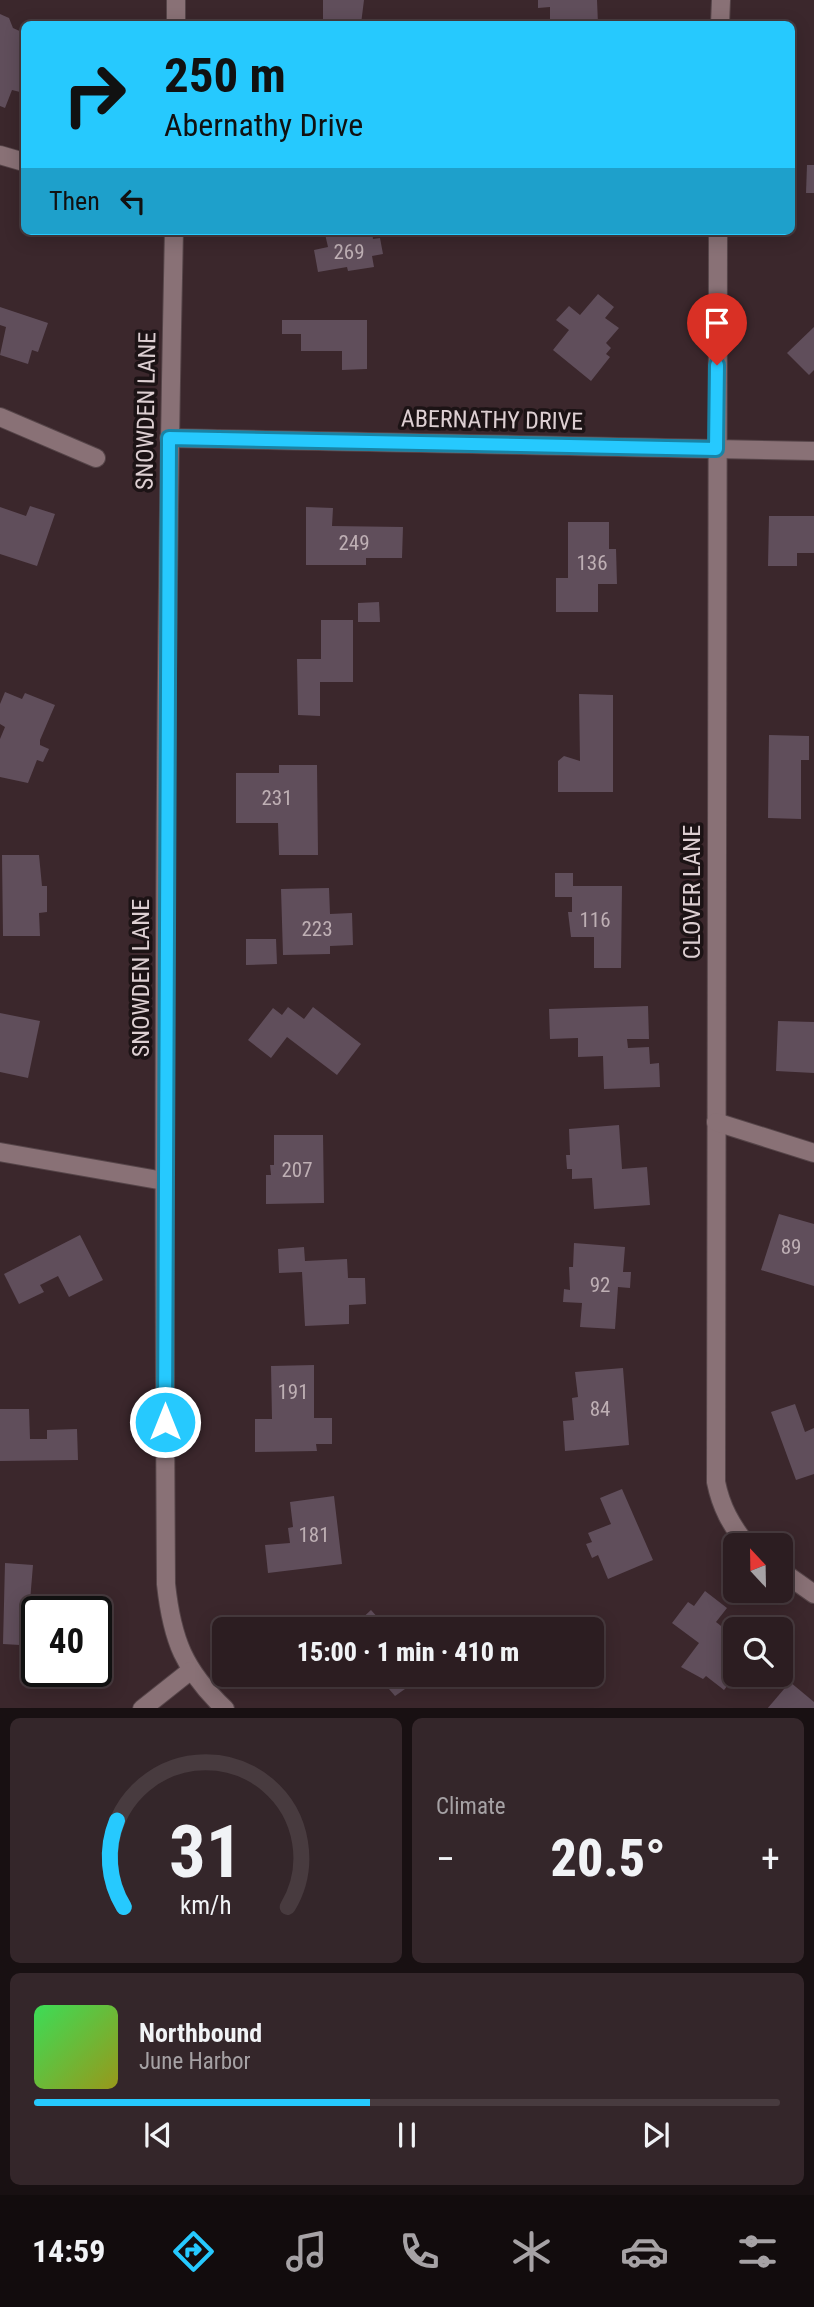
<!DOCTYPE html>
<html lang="en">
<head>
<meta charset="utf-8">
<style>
  :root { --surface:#2c1d21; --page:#34262a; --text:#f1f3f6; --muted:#a6a2a5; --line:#483b3f; --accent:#26c9fe }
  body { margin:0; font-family:"Roboto Condensed",sans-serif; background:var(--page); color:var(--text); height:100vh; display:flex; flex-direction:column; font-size:26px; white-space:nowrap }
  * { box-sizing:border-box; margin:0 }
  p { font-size:23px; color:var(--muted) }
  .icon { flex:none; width:38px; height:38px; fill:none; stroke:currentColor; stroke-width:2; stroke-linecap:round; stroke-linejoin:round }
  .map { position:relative; height:1708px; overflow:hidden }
  .drawer { display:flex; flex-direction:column; gap:10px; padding:10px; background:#181012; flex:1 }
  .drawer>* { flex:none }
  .guide { position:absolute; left:21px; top:21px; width:774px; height:214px; border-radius:10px; box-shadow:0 4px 18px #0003,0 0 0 2px var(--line); background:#26c9fe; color:#111; overflow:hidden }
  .needle { width:46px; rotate:338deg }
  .controls { position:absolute; left:723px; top:1533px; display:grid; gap:14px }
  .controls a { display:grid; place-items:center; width:70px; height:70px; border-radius:10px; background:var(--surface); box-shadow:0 4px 18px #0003,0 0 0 2px var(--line); font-size:35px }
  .speed { position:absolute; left:21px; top:1596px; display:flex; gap:14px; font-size:35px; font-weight:700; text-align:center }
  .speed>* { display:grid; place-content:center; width:91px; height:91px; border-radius:50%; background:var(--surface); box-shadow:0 4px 18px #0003,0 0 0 2px var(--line); line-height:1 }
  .speed .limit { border:4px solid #111; border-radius:10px; background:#fff; color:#111 }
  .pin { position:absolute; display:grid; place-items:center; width:60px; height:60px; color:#fff; margin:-72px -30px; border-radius:50% 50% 50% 0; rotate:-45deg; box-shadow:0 0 7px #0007 }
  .pin .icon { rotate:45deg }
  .me { position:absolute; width:77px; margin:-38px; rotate:0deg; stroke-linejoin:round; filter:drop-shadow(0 0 5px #0008) }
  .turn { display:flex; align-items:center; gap:24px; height:147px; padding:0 28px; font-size:32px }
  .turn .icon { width:91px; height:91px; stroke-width:2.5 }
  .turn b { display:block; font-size:49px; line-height:60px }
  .then { display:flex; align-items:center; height:66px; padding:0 28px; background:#0003; gap:14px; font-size:26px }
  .big { font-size:52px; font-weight:800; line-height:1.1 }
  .drawer .widget { flex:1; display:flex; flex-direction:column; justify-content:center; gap:10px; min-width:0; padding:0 24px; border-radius:10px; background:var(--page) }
  .drawer .dial { align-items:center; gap:0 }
  .dial svg { height:182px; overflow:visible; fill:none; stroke:var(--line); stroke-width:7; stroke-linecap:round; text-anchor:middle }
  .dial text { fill:var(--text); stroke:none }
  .song { display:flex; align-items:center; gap:21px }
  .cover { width:84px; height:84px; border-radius:10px; background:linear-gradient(135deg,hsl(130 70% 55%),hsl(60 70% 35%)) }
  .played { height:7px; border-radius:4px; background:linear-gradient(90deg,var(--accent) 45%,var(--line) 45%) }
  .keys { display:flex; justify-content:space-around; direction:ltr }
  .heat { display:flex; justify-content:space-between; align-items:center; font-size:38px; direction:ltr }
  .drawer .tiles { flex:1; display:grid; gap:10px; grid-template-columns:1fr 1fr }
  .widget:last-child { grid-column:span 2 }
  .trip { position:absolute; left:212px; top:1617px; width:392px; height:70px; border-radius:10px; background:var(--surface); box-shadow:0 4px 18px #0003,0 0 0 2px var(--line); font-weight:800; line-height:70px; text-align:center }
  .dock { display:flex; height:112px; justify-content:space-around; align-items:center; background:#120c0d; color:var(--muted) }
  .dock .icon { width:49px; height:49px }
  .dock .active { color:var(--accent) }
  .dock b { font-size:32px; color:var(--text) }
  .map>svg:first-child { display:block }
  .building { fill:#604e5b }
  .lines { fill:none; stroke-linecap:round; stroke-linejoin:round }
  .minor-casing { stroke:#564549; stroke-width:20 }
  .minor { stroke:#897176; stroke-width:18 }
  .route-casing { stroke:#1983a5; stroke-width:18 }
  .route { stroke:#26c9fe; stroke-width:12 }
  .labels { text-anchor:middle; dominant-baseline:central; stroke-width:7; stroke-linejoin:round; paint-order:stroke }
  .number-label { font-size:21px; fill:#beafb4 }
  .street-label { font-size:24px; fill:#ddcfd2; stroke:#1c1315 }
</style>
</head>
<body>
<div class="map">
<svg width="814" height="1709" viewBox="0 0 814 1709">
  <rect width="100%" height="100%" fill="#3b272c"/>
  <g class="building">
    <polygon points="323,0 364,0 361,24 323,24"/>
    <polygon points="538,0 597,0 598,24 550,24 550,7 538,8"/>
    <polygon points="0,14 9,18 13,28 24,33 24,93 12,90 5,108 0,106"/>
    <polygon points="807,165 814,165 814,193 806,193"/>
    <polygon points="333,231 372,231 373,239 380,238 383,254 372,256 374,267 348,271 347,267 318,272 314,250 328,247 325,234"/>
    <polygon points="598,294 614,307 605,318 619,328 606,343 611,348 606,354 610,357 591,381 553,350 569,330 556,320 569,306 580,315"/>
    <polygon points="0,307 48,323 38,352 32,350 28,364 0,355 6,327 0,325"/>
    <polygon points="282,320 367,320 367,369 342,370 342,351 301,351 301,334 282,334"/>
    <polygon points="814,327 814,370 809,375 787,353"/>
    <polygon points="30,506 55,514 37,566 0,554 0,507 26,516"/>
    <polygon points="306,507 333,508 332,526 403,527 402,558 366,558 366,565 306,565"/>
    <polygon points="769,516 814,516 814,553 797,553 797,566 768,566"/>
    <polygon points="568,522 609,522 609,549 616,549 617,584 598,584 598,612 556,612 556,578 568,578"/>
    <polygon points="379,602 380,622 358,622 358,603"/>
    <polygon points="321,620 353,620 353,682 320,682 320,716 298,715 297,659 321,659"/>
    <polygon points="5,692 22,699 25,693 55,705 40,740 40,745 49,749 43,762 37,760 28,783 0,777 0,739 5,727 0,724 0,704"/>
    <polygon points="579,694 613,695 613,792 558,792 558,761 564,756 580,761"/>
    <polygon points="769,735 809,736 809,760 801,760 801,819 768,818"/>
    <polygon points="279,765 317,765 318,855 279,855 278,823 236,823 236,773 279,773"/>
    <polygon points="2,855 39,855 42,886 47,886 47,912 39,913 40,936 3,936"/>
    <polygon points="555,873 573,873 573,886 622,886 621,968 594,968 594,937 571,937 568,912 572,912 572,897 555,897"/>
    <polygon points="329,888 330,914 352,913 353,945 330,946 330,954 283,955 281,889"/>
    <polygon points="246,939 276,939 277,964 246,965"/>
    <polygon points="648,1006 649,1039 627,1039 628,1048 649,1047 650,1064 659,1063 660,1087 604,1089 603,1056 578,1057 578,1038 550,1039 549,1009"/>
    <polygon points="288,1007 304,1019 313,1007 361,1044 337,1075 287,1037 271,1058 248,1040 273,1008 282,1015"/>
    <polygon points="0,1013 40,1021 28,1078 0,1072"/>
    <polygon points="778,1021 814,1022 814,1073 776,1071"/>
    <polygon points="619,1125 622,1169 647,1167 650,1205 594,1209 592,1178 572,1179 572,1169 567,1169 566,1155 570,1155 569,1129"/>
    <polygon points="274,1135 323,1135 324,1203 266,1204 266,1175 271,1175 270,1165 274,1165"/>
    <polygon points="779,1214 814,1224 814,1286 761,1270"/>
    <polygon points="80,1235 103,1280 69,1297 58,1276 40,1285 44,1292 19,1304 4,1274"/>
    <polygon points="574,1243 625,1247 623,1272 631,1272 630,1288 618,1287 615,1329 580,1327 582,1303 563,1302 564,1289 570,1290 569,1267 573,1267"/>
    <polygon points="304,1247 305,1261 347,1259 348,1278 365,1278 366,1304 349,1305 349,1324 305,1326 302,1272 279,1273 278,1249"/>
    <polygon points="314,1365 314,1418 332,1418 332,1444 316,1444 317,1451 255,1452 255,1419 272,1419 271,1366"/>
    <polygon points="623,1368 629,1445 565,1451 563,1421 574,1420 572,1398 578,1397 575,1372"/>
    <polygon points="795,1404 805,1432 814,1428 814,1474 796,1480 771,1412"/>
    <polygon points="0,1409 29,1409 30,1439 47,1439 47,1430 77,1429 78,1460 0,1461"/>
    <polygon points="622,1489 653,1560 608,1579 598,1555 592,1558 586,1544 592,1542 588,1533 611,1524 600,1498"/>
    <polygon points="334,1496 342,1564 268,1573 265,1545 290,1543 288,1528 293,1527 290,1502"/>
    <polygon points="5,1563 33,1565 30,1601 67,1603 67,1612 37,1612 37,1646 3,1644"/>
    <polygon points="705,1591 727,1608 716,1622 735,1637 735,1676 724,1690 706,1676 703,1679 681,1667 699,1643 672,1623 688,1602 694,1606"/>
    <polygon points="371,1610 388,1629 323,1628 335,1617 342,1625 351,1617 357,1623"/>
    <polygon points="377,1675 425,1675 395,1696"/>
    <polygon points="790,1682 814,1702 814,1709 767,1709"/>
  </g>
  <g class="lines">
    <g class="minor-casing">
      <g id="minor">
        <polyline points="176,24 176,0"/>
        <polyline points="720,24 721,0"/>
        <polyline points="0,155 24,162"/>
        <path d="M174 231C164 682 163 1133 166 1584 172 1640 184 1670 225 1709"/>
        <path d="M718 231 716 1482C721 1507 731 1525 747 1545"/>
        <polyline points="0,417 96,458"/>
        <polyline points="169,438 814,451"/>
        <polyline points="716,1122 814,1153"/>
        <polyline points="0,1152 164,1181"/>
        <polyline points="780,1570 814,1594"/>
        <polyline points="142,1709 190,1671"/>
      </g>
    </g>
    <use href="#minor" class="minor"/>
  </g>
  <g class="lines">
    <g class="route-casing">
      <polyline id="route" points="165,1422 169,438 716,449 717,365"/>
    </g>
    <use href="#route" class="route"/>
  </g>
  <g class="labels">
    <g class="number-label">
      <text x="349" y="252">269</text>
      <text x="354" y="543">249</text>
      <text x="592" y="563">136</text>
      <text x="277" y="798">231</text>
      <text x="595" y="920">116</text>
      <text x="317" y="929">223</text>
      <text x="297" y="1170">207</text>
      <text x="791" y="1247">89</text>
      <text x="600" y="1285">92</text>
      <text x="293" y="1392">191</text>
      <text x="600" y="1409">84</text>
      <text x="314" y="1535">181</text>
    </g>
    <g class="street-label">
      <text transform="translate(146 411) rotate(-89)">SNOWDEN LANE</text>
      <text transform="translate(492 420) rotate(1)">ABERNATHY DRIVE</text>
      <text transform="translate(692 892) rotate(-90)">CLOVER LANE</text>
      <text transform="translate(141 978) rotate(-90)">SNOWDEN LANE</text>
    </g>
  </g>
</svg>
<div class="controls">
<a><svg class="needle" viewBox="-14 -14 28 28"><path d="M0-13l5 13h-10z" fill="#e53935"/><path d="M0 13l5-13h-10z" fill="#a6a2a5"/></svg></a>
<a><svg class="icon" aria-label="search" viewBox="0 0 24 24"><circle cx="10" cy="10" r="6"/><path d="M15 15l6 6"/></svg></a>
</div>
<div class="speed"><div class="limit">40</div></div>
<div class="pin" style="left:717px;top:365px;background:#d93025"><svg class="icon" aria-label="arrive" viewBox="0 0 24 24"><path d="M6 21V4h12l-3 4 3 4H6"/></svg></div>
<svg class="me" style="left:165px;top:1422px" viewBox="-20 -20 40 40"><circle r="17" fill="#26c9fe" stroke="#fff" stroke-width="3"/><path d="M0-11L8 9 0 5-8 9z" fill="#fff"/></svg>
<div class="trip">15:00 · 1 min · 410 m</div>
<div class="guide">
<div class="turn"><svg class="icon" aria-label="right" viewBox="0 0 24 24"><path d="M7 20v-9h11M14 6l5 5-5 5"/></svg><div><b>250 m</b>Abernathy Drive</div></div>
<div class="then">Then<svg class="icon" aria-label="left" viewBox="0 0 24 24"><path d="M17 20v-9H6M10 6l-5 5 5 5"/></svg></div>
</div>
</div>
<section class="drawer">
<div class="tiles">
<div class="widget dial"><svg viewBox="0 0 100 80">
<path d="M14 69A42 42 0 1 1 86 69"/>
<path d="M14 69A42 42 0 0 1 11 31" stroke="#26c9fe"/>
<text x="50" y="56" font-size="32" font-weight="700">31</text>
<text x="50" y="72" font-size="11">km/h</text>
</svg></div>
<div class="widget"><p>Climate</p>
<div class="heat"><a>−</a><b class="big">20.5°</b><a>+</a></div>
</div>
<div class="widget">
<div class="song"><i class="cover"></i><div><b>Northbound</b><p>June Harbor</p></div></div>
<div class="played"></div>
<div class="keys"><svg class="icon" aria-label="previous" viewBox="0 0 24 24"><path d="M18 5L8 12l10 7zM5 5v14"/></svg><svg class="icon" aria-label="pause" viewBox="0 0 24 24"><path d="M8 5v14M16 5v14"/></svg><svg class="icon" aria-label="next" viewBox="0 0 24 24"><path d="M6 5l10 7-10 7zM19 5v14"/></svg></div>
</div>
</div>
</section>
<nav class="dock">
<b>14:59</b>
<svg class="icon active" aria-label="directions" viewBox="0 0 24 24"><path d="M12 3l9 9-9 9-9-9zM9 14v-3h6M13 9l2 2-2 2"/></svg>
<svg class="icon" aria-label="music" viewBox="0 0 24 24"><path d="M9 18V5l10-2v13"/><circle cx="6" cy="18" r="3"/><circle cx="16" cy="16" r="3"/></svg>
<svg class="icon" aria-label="phone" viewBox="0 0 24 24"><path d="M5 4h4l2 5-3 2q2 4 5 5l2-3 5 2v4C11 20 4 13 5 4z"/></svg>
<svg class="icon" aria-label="climate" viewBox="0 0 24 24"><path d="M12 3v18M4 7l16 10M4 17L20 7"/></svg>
<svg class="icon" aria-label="car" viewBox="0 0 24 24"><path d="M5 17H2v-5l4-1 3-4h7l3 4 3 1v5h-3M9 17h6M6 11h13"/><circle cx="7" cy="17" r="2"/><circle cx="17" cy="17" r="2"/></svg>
<svg class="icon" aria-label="filters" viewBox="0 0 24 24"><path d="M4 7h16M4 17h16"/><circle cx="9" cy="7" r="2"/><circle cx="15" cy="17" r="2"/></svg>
</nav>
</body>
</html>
